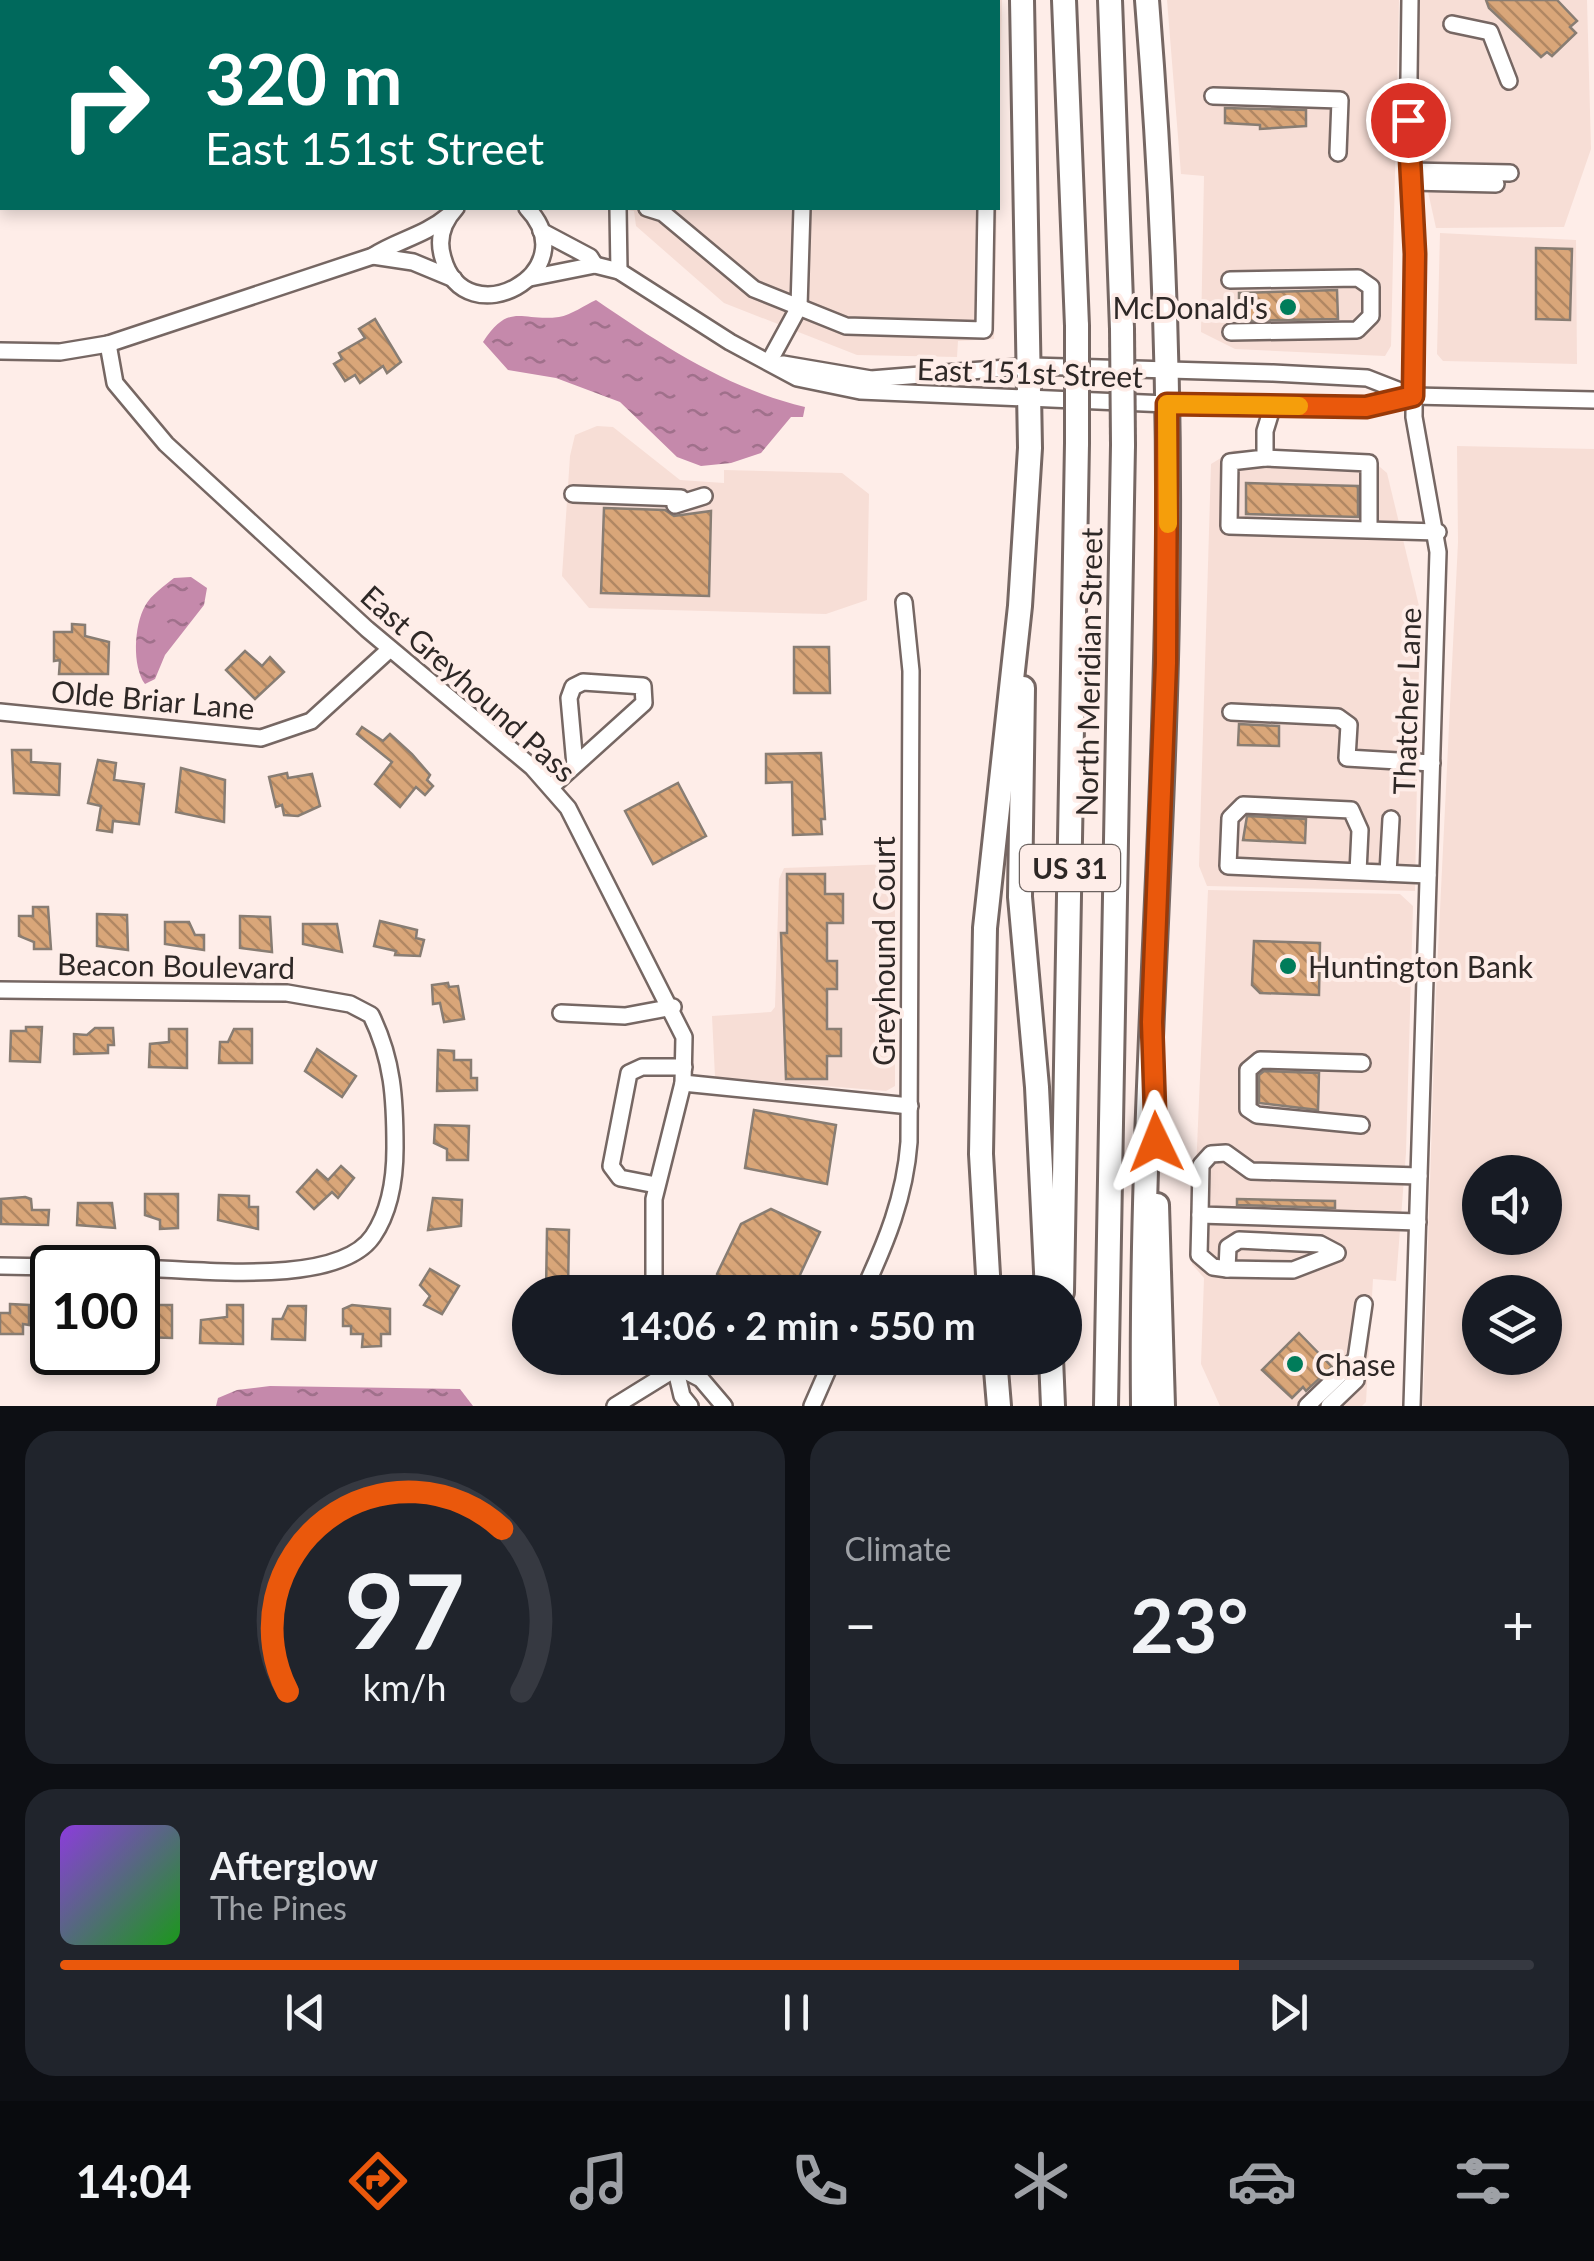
<!DOCTYPE html>
<html lang="en">
<head>
<meta charset="utf-8">
<style>
  :root { --surface:#171b24; --page:#20242c; --text:#f1f3f6; --muted:#9ea1a6; --line:#363941; --accent:#ea580c }
  body { margin:0; font-family:Lato,sans-serif; background:var(--page); color:var(--text); height:100vh; display:flex; flex-direction:column; font-size:38px; white-space:nowrap }
  * { box-sizing:border-box; margin:0 }
  p { font-size:32px; color:var(--muted) }
  .icon { flex:none; width:55px; height:55px; fill:none; stroke:currentColor; stroke-width:2; stroke-linecap:round; stroke-linejoin:round }
  .map { position:relative; height:1406px; overflow:hidden }
  .side { display:flex; flex-direction:column; gap:25px; padding:25px; background:#0d0f14; flex:1 }
  .side>* { flex:none }
  .top-card { position:absolute; left:0px; top:0px; width:1000px; height:210px; box-shadow:0 5px 15px #0003; background:#00695c; color:#fff; overflow:hidden }
  .fabs { position:absolute; left:1462px; top:1155px; display:grid; gap:20px }
  .fabs a { display:grid; place-items:center; width:100px; height:100px; border-radius:50%; background:var(--surface); box-shadow:0 5px 15px #0003; font-size:50px }
  .speed { position:absolute; left:30px; top:1245px; display:flex; gap:20px; font-size:50px; font-weight:700; text-align:center }
  .speed>* { display:grid; place-content:center; width:130px; height:130px; border-radius:50%; background:var(--surface); box-shadow:0 5px 15px #0003; line-height:1 }
  .speed .limit { border:5px solid #111; border-radius:15px; background:#fff; color:#111 }
  .pin { position:absolute; display:grid; place-items:center; width:85px; height:85px; color:#fff; margin:-42px; border:5px solid #fff; border-radius:50%; box-shadow:0 2px 10px #0007 }
  .me { position:absolute; width:110px; margin:-55px; rotate:358deg; stroke-linejoin:round; filter:drop-shadow(0 0 8px #0008) }
  .turn { display:flex; align-items:center; gap:35px; height:210px; padding:0 40px; font-size:45px }
  .turn .icon { width:130px; height:130px; stroke-width:2.5 }
  .turn b { display:block; font-size:70px; line-height:85px }
  .big { font-size:75px; font-weight:700; line-height:1.1 }
  .side .tile { flex:1; display:flex; flex-direction:column; justify-content:center; gap:15px; min-width:0; padding:0 35px; border-radius:30px; background:var(--page) }
  .side .dial { align-items:center; gap:0 }
  .dial svg { height:260px; overflow:visible; fill:none; stroke:var(--line); stroke-width:7; stroke-linecap:round; text-anchor:middle }
  .dial text { fill:var(--text); stroke:none }
  .song { display:flex; align-items:center; gap:30px }
  .cover { width:120px; height:120px; border-radius:15px; background:linear-gradient(135deg,hsl(270 70% 55%),hsl(120 70% 35%)) }
  .played { height:10px; border-radius:5px; background:linear-gradient(90deg,var(--accent) 80%,var(--line) 80%) }
  .keys { display:flex; justify-content:space-around; direction:ltr }
  .heat { display:flex; justify-content:space-between; align-items:center; font-size:55px; direction:ltr }
  .side .tiles { flex:1; display:grid; gap:25px; grid-template-columns:1fr 1fr }
  .tile:last-child { grid-column:span 2 }
  .trip { position:absolute; left:512px; top:1275px; width:570px; height:100px; border-radius:50px; background:var(--surface); box-shadow:0 5px 15px #0003; font-weight:700; line-height:100px; text-align:center }
  .menu { display:flex; height:160px; justify-content:space-around; align-items:center; background:#090b0e; color:var(--muted) }
  .menu .icon { width:70px; height:70px }
  .menu .selected { color:var(--accent) }
  .menu b { font-size:45px; color:var(--text) }
  .map>svg:first-child { display:block }
  .built { fill:#f7ded6; fill-rule:evenodd }
  .water { fill:url(#water-ripples) }
  .building { fill:url(#building-back-hatch); stroke:#887d73; stroke-width:2.5 }
  .lines { fill:none; stroke-linecap:round; stroke-linejoin:round }
  .minor-casing { stroke:#766763; stroke-width:20 }
  .highway-casing { stroke:#766763; stroke-width:28 }
  .minor { stroke:#fff; stroke-width:15 }
  .highway { stroke:#fff; stroke-width:22 }
  .highway-bridge-casing { stroke:#766763; stroke-width:28; stroke-linecap:butt }
  .highway-bridge { stroke:#fff; stroke-width:22 }
  .route-casing { stroke:#983908; stroke-width:25 }
  .route { stroke:#ea580c; stroke-width:18 }
  .slow { stroke:#f59e0b; stroke-width:18 }
  .poi-dot { fill:#007c5a; stroke:#feede8; stroke-width:4 }
  .labels { text-anchor:middle; dominant-baseline:central; stroke-width:8; stroke-linejoin:round; paint-order:stroke }
  .shield { fill:#feede8; stroke:#6c6360; stroke-width:2.5 }
  .shield-label { font-size:28px; font-weight:bold; fill:#2e2826 }
  .poi-label { font-size:30px; fill:#2e2826; stroke:#feede8; text-anchor:start }
  .street-label { font-size:30px; fill:#2e2826; stroke:#feede8 }
</style>
</head>
<body>
<div class="map">
<svg width="1594" height="1406" viewBox="0 0 1594 1406">
  <defs>
    <pattern id="water-ripples" width="26" height="14" patternUnits="userSpaceOnUse" patternTransform="scale(2.5)"><rect width="26" height="14" fill="#c589ab"/><path d="M2 4q2-2 4 0t4 0M15 11q2-2 4 0t4 0" fill="none" stroke="#a0708b"/></pattern>
    <pattern id="building-back-hatch" width="6" height="6" patternUnits="userSpaceOnUse" patternTransform="scale(2.5)"><rect width="6" height="6" fill="#d9a679"/><path d="M-1 5l2 2M0 0l6 6M5-1l2 2" fill="none" stroke="#b08763"/></pattern>
  </defs>
  <rect width="100%" height="100%" fill="#feede8"/>
  <g class="built">
    <polygon points="552,0 1002,0 998,196 998,2"/>
    <polygon points="1167,0 1399,0 1391,346 1385,356 1235,349 1201,332 1204,176 1181,174"/>
    <polygon points="1417,0 1587,0 1591,149 1564,227 1436,228 1419,151"/>
    <polygon points="611,208 997,208 994,339 958,341 957,357 857,355 724,303 636,226 634,211"/>
    <polygon points="1440,233 1576,240 1577,364 1443,361 1437,354"/>
    <polygon points="597,426 613,427 680,480 724,483 724,470 842,473 869,494 867,600 826,614 589,608 562,576 570,456 575,435"/>
    <path d="M1457 446 1594 449V1406H1423L1436 992 1458 542ZM1480 1172H1545V1238H1480ZM1480 1292H1545V1358H1480Z"/>
    <polygon points="1234,450 1367,456 1387,473 1420,610 1415,891 1207,886 1199,866 1211,464"/>
    <polygon points="891,864 895,873 895,1086 886,1091 715,1077 712,1016 771,1012 775,1007 779,879 784,868"/>
    <polygon points="1208,890 1400,894 1413,906 1406,1153 1396,1281 1373,1279 1366,1402 1362,1406 1220,1406 1201,1364 1204,1278 1192,1264"/>
  </g>
  <g class="water">
    <path d="M596 300C662 345 726 388 805 407L803 417H791L761 453 731 463 701 466 677 457 620 402 556 378 508 370 483 342C510 301 521 322 559 317 571 315 585 305 596 300Z"/>
    <path d="M191 577 207 588 204 605 165 655 155 679 145 684C132 666 134 626 145 606 151 595 164 586 174 578Z"/>
    <polygon points="270,1386 460,1389 473,1406 216,1406 218,1398 237,1390"/>
  </g>
  <g class="building">
    <polygon points="1486,0 1557,0 1577,21 1570,27 1576,33 1552,56 1547,52 1541,57 1489,8"/>
    <polygon points="1225,108 1306,110 1306,126 1260,129 1260,125 1225,123"/>
    <polygon points="1536,248 1572,249 1570,320 1536,319"/>
    <polygon points="1337,290 1338,319 1239,321 1239,293"/>
    <polygon points="375,319 401,362 387,373 383,366 360,383 355,375 345,381 334,364 342,359 339,353 365,338 359,329"/>
    <polygon points="1246,483 1358,486 1358,517 1246,514"/>
    <polygon points="604,508 665,510 674,516 711,511 709,596 601,593"/>
    <polygon points="72,624 85,625 85,636 109,642 108,674 59,674 60,660 54,661 54,632 72,632"/>
    <polygon points="794,647 829,647 830,693 794,693"/>
    <polygon points="245,651 262,666 270,657 284,672 255,699 226,670"/>
    <polygon points="1239,724 1279,726 1279,746 1238,745"/>
    <polygon points="362,727 383,741 390,734 412,754 430,775 427,780 433,786 425,795 416,787 400,807 375,784 392,762 357,734"/>
    <polygon points="12,750 31,750 31,762 60,764 59,795 14,793"/>
    <polygon points="821,753 825,819 821,819 822,834 793,835 792,782 766,783 766,754"/>
    <polygon points="98,760 116,763 114,780 144,784 139,824 113,821 112,832 97,830 101,806 88,803"/>
    <polygon points="181,768 225,780 224,822 176,812"/>
    <polygon points="287,773 288,778 312,774 320,806 298,816 284,815 282,805 276,807 269,777"/>
    <polygon points="678,783 706,836 653,864 625,811"/>
    <polygon points="1247,816 1306,819 1305,843 1243,840"/>
    <polygon points="787,874 825,874 825,894 843,894 843,923 827,923 827,961 837,961 837,989 827,989 827,1029 841,1029 841,1056 827,1056 827,1079 786,1079 781,933 787,933"/>
    <polygon points="33,907 48,907 51,949 34,949 34,942 19,936 19,916 33,916"/>
    <polygon points="97,914 127,915 128,950 97,946"/>
    <polygon points="240,916 270,917 272,952 240,948"/>
    <polygon points="380,921 417,930 416,938 424,940 420,956 395,955 396,951 374,946"/>
    <polygon points="165,922 189,922 195,935 204,935 204,950 165,944"/>
    <polygon points="303,924 337,924 342,952 303,944"/>
    <polygon points="1254,941 1320,943 1319,995 1260,993 1252,985"/>
    <polygon points="448,983 449,987 458,986 464,1019 444,1022 440,1003 433,1004 432,985"/>
    <polygon points="26,1027 42,1027 40,1062 10,1061 11,1031 26,1031"/>
    <polygon points="95,1028 113,1028 114,1045 108,1045 108,1053 74,1054 74,1034 87,1035"/>
    <polygon points="169,1029 187,1029 187,1068 149,1067 150,1044 169,1042"/>
    <polygon points="234,1029 252,1029 252,1063 219,1063 220,1042 228,1042"/>
    <polygon points="317,1049 356,1076 342,1097 305,1071"/>
    <polygon points="438,1050 454,1051 454,1060 471,1060 471,1078 477,1078 477,1090 437,1091"/>
    <polygon points="1264,1071 1319,1073 1318,1110 1259,1103 1259,1075"/>
    <polygon points="754,1110 836,1125 827,1184 745,1168"/>
    <polygon points="435,1125 469,1126 468,1160 447,1160 447,1149 434,1143"/>
    <polygon points="341,1166 354,1178 338,1198 332,1192 314,1209 297,1192 317,1170 328,1180"/>
    <polygon points="145,1194 178,1194 178,1228 160,1229 160,1220 145,1215"/>
    <polygon points="219,1195 249,1196 249,1207 258,1207 258,1229 218,1220"/>
    <polygon points="25,1197 31,1199 32,1210 49,1210 48,1225 1,1224 1,1199"/>
    <polygon points="433,1198 462,1200 461,1226 428,1230"/>
    <polygon points="1237,1199 1335,1201 1335,1208 1237,1205"/>
    <polygon points="78,1203 112,1203 115,1228 77,1225"/>
    <polygon points="771,1209 820,1232 792,1292 722,1292 717,1274 741,1224"/>
    <polygon points="547,1229 569,1230 568,1292 546,1292"/>
    <polygon points="430,1269 459,1286 442,1314 424,1305 430,1296 420,1285"/>
    <polygon points="10,1304 29,1305 29,1325 23,1324 23,1334 0,1334 0,1313 10,1313"/>
    <polygon points="155,1305 172,1305 172,1338 140,1337 141,1317 155,1312"/>
    <polygon points="227,1305 243,1305 243,1344 200,1343 201,1320 227,1317"/>
    <polygon points="352,1305 390,1309 390,1334 381,1334 381,1346 362,1347 363,1334 351,1334 351,1326 343,1326 343,1309"/>
    <polygon points="288,1306 306,1306 305,1340 272,1339 273,1319 282,1319"/>
    <polygon points="1299,1333 1332,1367 1306,1391 1303,1387 1292,1398 1262,1370"/>
  </g>
  <g class="lines">
    <g class="minor-casing">
      <g id="minor">
        <polyline points="458,0 458,2"/>
        <polyline points="486,0 487,2"/>
        <polyline points="1410,0 1408,154 1415,254 1414,417 1438,552 1412,1406"/>
        <polyline points="581,2 581,0"/>
        <polyline points="624,2 624,0"/>
        <polyline points="989,2 989,0"/>
        <polyline points="1452,24 1490,32 1509,81"/>
        <polyline points="1213,96 1340,100 1338,153"/>
        <polyline points="1409,171 1510,173"/>
        <polyline points="1410,182 1496,184"/>
        <path d="M456 208C443 222 437 239 443 258 465 338 588 272 527 208"/>
        <polyline points="618,208 619,271"/>
        <polyline points="647,208 663,213 754,289 846,326 984,330 986,208"/>
        <polyline points="541,231 590,257 595,265"/>
        <polyline points="373,256 413,262 454,279"/>
        <polyline points="530,278 595,265 619,271 730,342 797,378 860,391 1167,404 1366,407 1413,396 1594,400"/>
        <polyline points="1230,280 1358,278 1371,287 1371,316 1357,330 1231,332"/>
        <path d="M108 344 373 256C398 240 424 236 448 216"/>
        <polyline points="0,351 60,352 108,344 115,383 166,444 367,629 532,767 568,808 684,1037 683,1083 654,1199 654,1292"/>
        <polyline points="769,362 799,307 802,208"/>
        <polyline points="783,364 871,379 1032,366 1273,373 1367,378 1413,396"/>
        <polyline points="1273,405 1265,431 1265,458 1230,462 1229,526 1438,532"/>
        <polyline points="1265,458 1369,463 1369,529"/>
        <polyline points="573,494 681,498"/>
        <polyline points="675,505 704,496"/>
        <polyline points="0,712 261,738 311,721 390,649"/>
        <polyline points="1231,712 1338,717 1349,725 1347,758 1432,763"/>
        <polyline points="551,787 644,703 643,686 583,682 573,687 569,698 575,765"/>
        <polyline points="1358,872 1360,830 1351,810 1243,805 1230,818 1228,866 1428,875"/>
        <polyline points="1388,873 1391,819"/>
        <path d="M0 990 287 993 350 1004 371 1015C393 1060 395 1099 395 1148 395 1178 390 1211 373 1236 338 1288 193 1269 138 1268"/>
        <polyline points="561,1013 625,1016 673,1007"/>
        <polyline points="683,1083 910,1106"/>
        <polyline points="1361,1125 1257,1115 1248,1109 1248,1070 1260,1060 1362,1063"/>
        <polyline points="656,1185 620,1178 611,1166 629,1073 642,1067 684,1067"/>
        <polyline points="1200,1215 1199,1255 1213,1267 1227,1269"/>
        <polyline points="1418,1222 1200,1215 1201,1165 1211,1154 1226,1153 1251,1171 1419,1176"/>
        <polygon points="1239,1240 1320,1244 1337,1253 1293,1270 1227,1269 1228,1247"/>
        <polyline points="0,1266 109,1268"/>
        <path d="M863 1292C886 1243 905 1197 909 1142L911 671 904 602"/>
        <polyline points="673,1358 682,1396 690,1406"/>
        <polyline points="678,1367 701,1379 724,1406"/>
        <polyline points="615,1406 678,1367"/>
        <polyline points="812,1406 833,1358"/>
        <polyline points="1307,1406 1356,1359 1364,1304"/>
        <polyline points="1329,1406 1356,1380 1354,1372"/>
      </g>
    </g>
    <g class="highway-casing">
      <g id="highway">
        <polyline points="1064,0 1077,326"/>
        <polyline points="1110,0 1122,329"/>
        <polyline points="1023,688 1020,897 1037,1087 1047,1292"/>
        <polyline points="1157,1205 1163,1406"/>
        <polyline points="989,1292 981,1154 985,928 1020,606 1030,448 1022,0"/>
        <polyline points="1062,1292 1077,443"/>
        <polyline points="995,1358 999,1406"/>
        <polyline points="1051,1358 1053,1406"/>
        <polyline points="1106,1406 1123,445"/>
        <path d="M1143 1406C1140 1113 1167 822 1168 529 1169 353 1161 175 1147 0"/>
      </g>
    </g>
    <use href="#minor" class="minor"/>
    <use href="#highway" class="highway"/>
    <g class="highway-bridge-casing">
      <g id="highway-bridge">
        <polyline points="1077,326 1077,443"/>
        <polyline points="1122,329 1123,445"/>
      </g>
    </g>
    <use href="#highway-bridge" class="highway-bridge"/>
  </g>
  <g class="lines">
    <g class="route-casing">
      <polyline id="route" points="1156,1142 1152,1022 1166,663 1167,404 1366,407 1413,396 1415,254 1408,120"/>
    </g>
    <use href="#route" class="route"/>
    <polyline class="slow" points="1168,524 1167,404 1299,406"/>
  </g>
  <g class="poi-dot">
    <circle cx="1288" cy="307" r="10"/>
    <circle cx="1288" cy="966" r="10"/>
    <circle cx="1295" cy="1364" r="10"/>
  </g>
  <g class="labels">
    <rect class="shield" x="1020" y="845" width="100" height="46" rx="8"/>
    <g class="shield-label">
      <text x="1070" y="868">US 31</text>
    </g>
    <g class="poi-label">
      <text x="1268" y="307" text-anchor="end">McDonald's</text>
      <text x="1308" y="966">Huntington Bank</text>
      <text x="1315" y="1364">Chase</text>
    </g>
    <g class="street-label">
      <text transform="translate(1030 372) rotate(2)">East 151st Street</text>
      <text transform="translate(1088 672) rotate(-89)">North Meridian Street</text>
      <text transform="translate(469 683) rotate(42)">East Greyhound Pass</text>
      <text transform="translate(153 699) rotate(5)">Olde Briar Lane</text>
      <text transform="translate(1406 701) rotate(-88)">Thatcher Lane</text>
      <text transform="translate(883 951) rotate(-90)">Greyhound Court</text>
      <text transform="translate(176 965) rotate(1)">Beacon Boulevard</text>
    </g>
  </g>
</svg>
<div class="fabs">
<a><svg class="icon" aria-label="sound" viewBox="0 0 24 24"><path d="M4 9h4l5-4v14l-5-4H4zM17 9q2 3 0 6"/></svg></a>
<a><svg class="icon" aria-label="layers" viewBox="0 0 24 24"><path d="M12 4l9 5-9 5-9-5zM3 14l9 5 9-5"/></svg></a>
</div>
<div class="speed"><div class="limit">100</div></div>
<div class="pin" style="left:1408px;top:120px;background:#d93025"><svg class="icon" aria-label="arrive" viewBox="0 0 24 24"><path d="M6 21V4h12l-3 4 3 4H6"/></svg></div>
<svg class="me" style="left:1156px;top:1142px" viewBox="-20 -20 40 40"><path d="M0-17L14 15 0 8-14 15z" fill="#ea580c" stroke="#fff" stroke-width="4"/></svg>
<div class="trip">14:06 · 2 min · 550 m</div>
<div class="top-card">
<div class="turn"><svg class="icon" aria-label="right" viewBox="0 0 24 24"><path d="M7 20v-9h11M14 6l5 5-5 5"/></svg><div><b>320 m</b>East 151st Street</div></div>
</div>
</div>
<section class="side">
<div class="tiles">
<div class="tile dial"><svg viewBox="0 0 100 80">
<path d="M14 69A42 42 0 1 1 86 69"/>
<path d="M14 69A42 42 0 0 1 80 19" stroke="#ea580c"/>
<text x="50" y="56" font-size="32" font-weight="700">97</text>
<text x="50" y="72" font-size="11">km/h</text>
</svg></div>
<div class="tile"><p>Climate</p>
<div class="heat"><a>−</a><b class="big">23°</b><a>+</a></div>
</div>
<div class="tile">
<div class="song"><i class="cover"></i><div><b>Afterglow</b><p>The Pines</p></div></div>
<div class="played"></div>
<div class="keys"><svg class="icon" aria-label="previous" viewBox="0 0 24 24"><path d="M18 5L8 12l10 7zM5 5v14"/></svg><svg class="icon" aria-label="pause" viewBox="0 0 24 24"><path d="M8 5v14M16 5v14"/></svg><svg class="icon" aria-label="next" viewBox="0 0 24 24"><path d="M6 5l10 7-10 7zM19 5v14"/></svg></div>
</div>
</div>
</section>
<nav class="menu">
<b>14:04</b>
<svg class="icon selected" aria-label="directions" viewBox="0 0 24 24"><path d="M12 3l9 9-9 9-9-9zM9 14v-3h6M13 9l2 2-2 2"/></svg>
<svg class="icon" aria-label="music" viewBox="0 0 24 24"><path d="M9 18V5l10-2v13"/><circle cx="6" cy="18" r="3"/><circle cx="16" cy="16" r="3"/></svg>
<svg class="icon" aria-label="phone" viewBox="0 0 24 24"><path d="M5 4h4l2 5-3 2q2 4 5 5l2-3 5 2v4C11 20 4 13 5 4z"/></svg>
<svg class="icon" aria-label="climate" viewBox="0 0 24 24"><path d="M12 3v18M4 7l16 10M4 17L20 7"/></svg>
<svg class="icon" aria-label="car" viewBox="0 0 24 24"><path d="M5 17H2v-5l4-1 3-4h7l3 4 3 1v5h-3M9 17h6M6 11h13"/><circle cx="7" cy="17" r="2"/><circle cx="17" cy="17" r="2"/></svg>
<svg class="icon" aria-label="filters" viewBox="0 0 24 24"><path d="M4 7h16M4 17h16"/><circle cx="9" cy="7" r="2"/><circle cx="15" cy="17" r="2"/></svg>
</nav>
</body>
</html>
